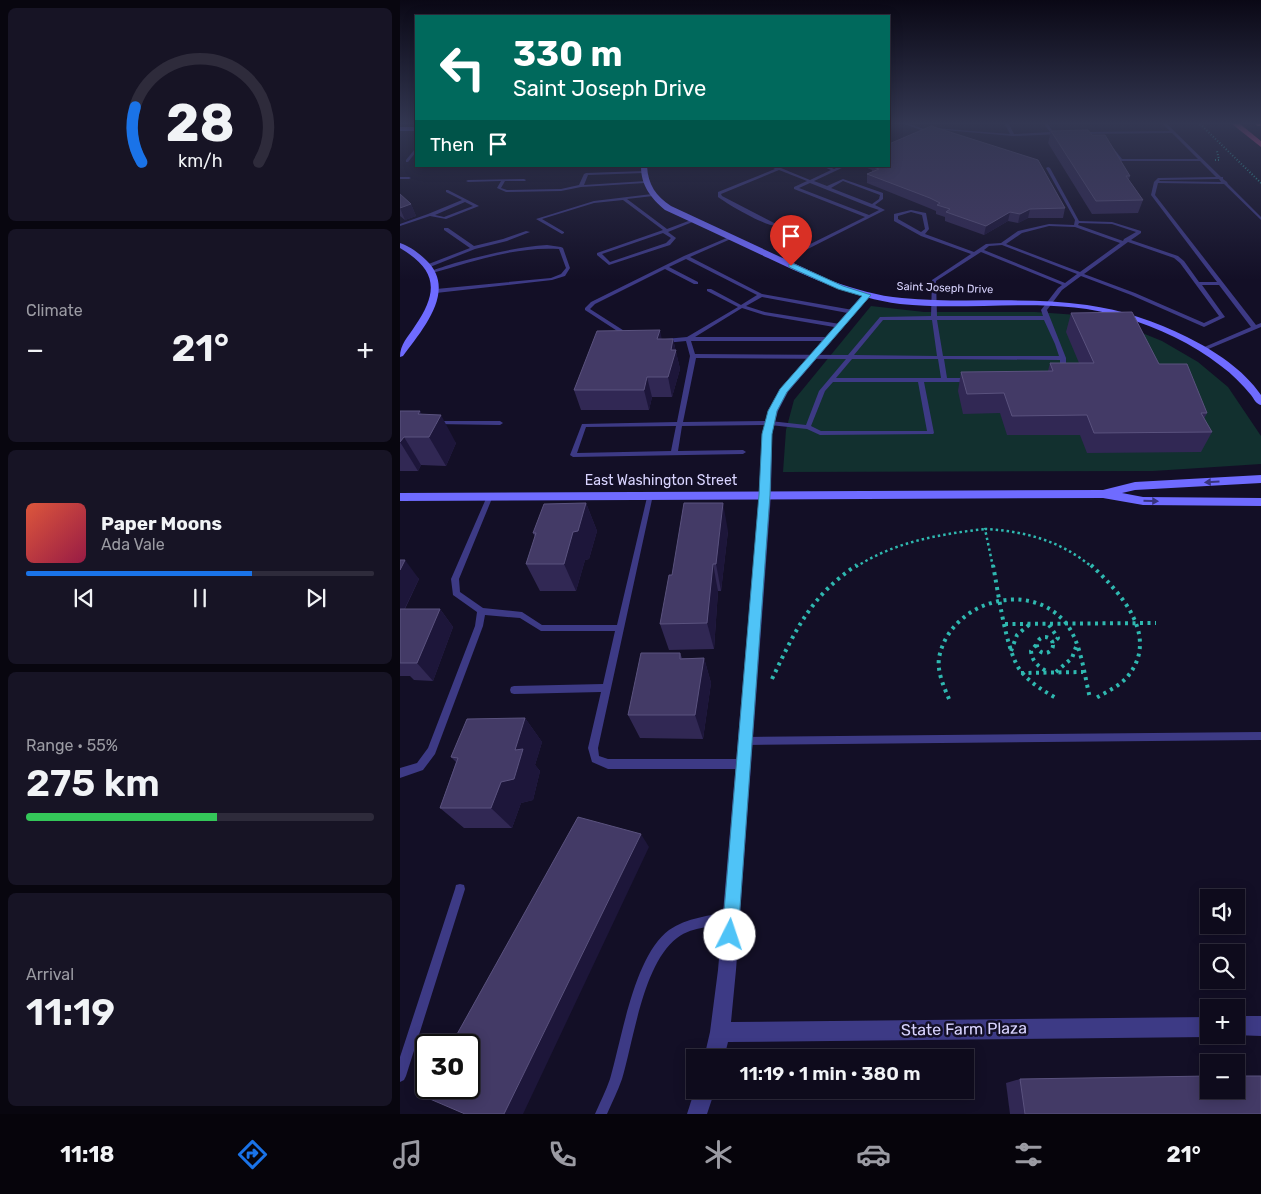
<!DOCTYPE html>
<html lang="en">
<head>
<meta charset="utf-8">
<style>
  :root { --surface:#0e0b1c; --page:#171425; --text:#f1f3f6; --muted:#9b9ba3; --line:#2e2b3b; --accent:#1a73e8 }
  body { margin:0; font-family:Rubik,sans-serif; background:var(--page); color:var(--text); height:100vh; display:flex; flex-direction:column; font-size:19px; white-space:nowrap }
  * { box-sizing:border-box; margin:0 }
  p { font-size:16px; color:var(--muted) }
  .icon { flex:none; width:28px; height:28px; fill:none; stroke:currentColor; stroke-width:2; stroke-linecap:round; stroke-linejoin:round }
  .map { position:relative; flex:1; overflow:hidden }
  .side { display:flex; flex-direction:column; gap:8px; padding:8px; background:#08060f; width:400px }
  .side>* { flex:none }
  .hud { position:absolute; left:15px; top:15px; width:475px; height:152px; border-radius:0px; box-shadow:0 2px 12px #0003,0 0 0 1px var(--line); background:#00695c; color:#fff; overflow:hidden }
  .buttons { position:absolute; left:800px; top:889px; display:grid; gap:10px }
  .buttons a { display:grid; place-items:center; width:45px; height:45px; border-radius:0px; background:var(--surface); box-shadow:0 2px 12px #0003,0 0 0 1px var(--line); font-size:25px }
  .speed { position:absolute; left:15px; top:1034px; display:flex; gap:10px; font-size:25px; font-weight:700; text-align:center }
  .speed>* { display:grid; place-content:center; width:65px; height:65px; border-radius:50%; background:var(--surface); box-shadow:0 2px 12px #0003,0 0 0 1px var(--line); line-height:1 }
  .speed .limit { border:2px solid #111; border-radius:8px; background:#fff; color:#111 }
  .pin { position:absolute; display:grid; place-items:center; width:42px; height:42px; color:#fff; margin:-51px -21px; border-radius:50% 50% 50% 0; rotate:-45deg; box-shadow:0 0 5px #0007 }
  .pin .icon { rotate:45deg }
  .me { position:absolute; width:55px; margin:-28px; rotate:4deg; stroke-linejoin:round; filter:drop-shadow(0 0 4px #0008) }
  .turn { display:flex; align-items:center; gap:18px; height:105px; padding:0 15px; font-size:22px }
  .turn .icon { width:65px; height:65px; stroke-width:2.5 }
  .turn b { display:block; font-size:35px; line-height:42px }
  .then { display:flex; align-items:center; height:48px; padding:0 15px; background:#0003; gap:10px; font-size:19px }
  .big { font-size:38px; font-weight:600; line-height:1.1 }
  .side .widget { flex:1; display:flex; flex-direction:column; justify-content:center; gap:8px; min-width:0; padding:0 18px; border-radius:8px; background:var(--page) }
  .side .dial { align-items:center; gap:0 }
  .dial svg { height:130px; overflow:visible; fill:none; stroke:var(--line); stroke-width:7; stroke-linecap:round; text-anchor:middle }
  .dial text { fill:var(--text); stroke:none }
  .song { display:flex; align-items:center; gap:15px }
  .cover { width:60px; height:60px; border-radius:8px; background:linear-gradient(135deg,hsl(10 70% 55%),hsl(340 70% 35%)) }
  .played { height:5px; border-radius:2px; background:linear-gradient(90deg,var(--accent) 65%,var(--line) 65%) }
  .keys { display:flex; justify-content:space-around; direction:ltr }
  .heat { display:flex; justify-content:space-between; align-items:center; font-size:28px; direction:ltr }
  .charge { height:8px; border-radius:4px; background:linear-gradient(90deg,#34c759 55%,var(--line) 0) }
  .trip { position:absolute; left:286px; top:1049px; width:288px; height:50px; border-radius:0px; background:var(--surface); box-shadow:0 2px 12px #0003,0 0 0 1px var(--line); font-weight:600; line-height:50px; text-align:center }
  .menu { display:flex; height:80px; justify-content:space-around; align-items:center; background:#06040b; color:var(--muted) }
  .menu .icon { width:35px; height:35px }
  .menu .selected { color:var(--accent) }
  .menu b { font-size:22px; color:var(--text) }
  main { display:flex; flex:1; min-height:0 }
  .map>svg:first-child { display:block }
  .green { fill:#12302f }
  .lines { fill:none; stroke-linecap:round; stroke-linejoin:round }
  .path-far2 { stroke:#2fb8b0; stroke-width:2; stroke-dasharray:1 2; stroke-linecap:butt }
  .path-far1 { stroke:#2fb8b0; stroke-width:2.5; stroke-dasharray:2.5 3; stroke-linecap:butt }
  .path { stroke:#2fb8b0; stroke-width:4; stroke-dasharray:3 4.5; stroke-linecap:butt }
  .lane { fill:#3d3a85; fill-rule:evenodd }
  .street { fill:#3d3a85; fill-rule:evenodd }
  .secondary { fill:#6f6bff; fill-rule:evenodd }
  .highway { fill:#ff4fa3; fill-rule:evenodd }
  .wall { fill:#312854 }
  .shaded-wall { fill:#1d163a }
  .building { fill:#433a66; stroke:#5a527e }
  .oneway { fill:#38347d }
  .route { fill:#4fc3f7; stroke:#337fa1 }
  .labels { text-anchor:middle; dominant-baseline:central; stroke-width:5; stroke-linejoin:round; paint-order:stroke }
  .far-street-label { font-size:11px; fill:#d9d4ff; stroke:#130f26 }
  .street-label { font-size:14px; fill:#d9d4ff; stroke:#130f26 }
  .near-street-label { font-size:16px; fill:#d9d4ff; stroke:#130f26 }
</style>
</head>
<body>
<main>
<section class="side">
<div class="widget dial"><svg viewBox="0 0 100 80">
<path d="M14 69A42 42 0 1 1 86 69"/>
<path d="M14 69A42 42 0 0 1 10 35" stroke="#1a73e8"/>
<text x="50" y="56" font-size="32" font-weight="700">28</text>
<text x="50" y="72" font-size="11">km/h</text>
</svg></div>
<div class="widget"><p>Climate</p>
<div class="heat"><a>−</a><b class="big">21°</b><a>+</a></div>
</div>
<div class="widget">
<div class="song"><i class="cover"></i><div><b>Paper Moons</b><p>Ada Vale</p></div></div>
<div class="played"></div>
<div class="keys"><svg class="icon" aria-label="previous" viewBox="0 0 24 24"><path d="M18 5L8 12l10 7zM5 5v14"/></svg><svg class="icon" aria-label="pause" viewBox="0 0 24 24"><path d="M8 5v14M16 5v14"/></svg><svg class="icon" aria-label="next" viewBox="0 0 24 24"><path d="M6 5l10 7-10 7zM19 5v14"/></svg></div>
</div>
<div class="widget"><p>Range · 55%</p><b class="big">275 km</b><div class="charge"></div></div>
<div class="widget"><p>Arrival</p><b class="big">11:19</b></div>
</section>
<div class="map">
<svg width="861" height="1114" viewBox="0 0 861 1114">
  <rect width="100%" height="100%" fill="#130f26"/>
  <polygon class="green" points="471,306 524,312 635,312 678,315 720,324 762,341 798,362 828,387 861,436 861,464 753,471 383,472 386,430 394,400"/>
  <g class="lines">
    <g class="path-far2">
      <polyline points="800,124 861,183"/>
      <polyline points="815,160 819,160 817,151"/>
    </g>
    <g class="path-far1">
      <path d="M456 567C494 542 540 534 585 529"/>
      <path d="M593 567 585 529C625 531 661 541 692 567"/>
    </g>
    <g class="path">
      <path d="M593 565C598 591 606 651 620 670 629 682 642 690 656 698"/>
      <path d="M691 565C721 593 760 636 728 676 720 686 706 692 696 698"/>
      <polyline points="605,624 756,623"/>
      <polyline points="649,625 658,638 653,643"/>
      <circle cx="645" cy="645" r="8"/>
      <path d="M636 645 631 651C632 662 639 667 648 672"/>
      <polyline points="611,651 617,635 630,624"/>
      <polyline points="656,672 672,658 676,647"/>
      <polyline points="621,673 683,672"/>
      <path d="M372 679C395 631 411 595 457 565"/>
      <path d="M549 699C544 687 537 672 539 658 549 603 627 578 665 622 681 641 684 674 690 698"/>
    </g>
    <g class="lane">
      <polygon points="504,124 509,124 530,131 527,132"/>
      <polygon points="605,124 609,124 614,134 650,132 644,124 648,124 653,132 661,132 663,133 661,134 613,136 532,129 534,128 610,134"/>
      <path d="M763 124H767L821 177H823V179L827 182 828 184 861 217V220L824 184 758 183 755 195 856 325 861 323V327L806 350H802V348L851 327 819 285H802L825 317 804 327 731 295 681 276 662 290 647 310 666 358V365L660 371H656L655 370 660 365V360L544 359 547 378H569L572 380 569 382H524L534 433 533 434 420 435 407 429 370 425 282 426 278 451 343 450 346 452 343 454 173 457 170 455 182 424 277 422 290 356 286 341 265 343 262 341 265 339 287 337 338 307 307 291V289H311L341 305 357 295 286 259 269 267 298 282V284H294L265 269 195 304 190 309 229 334V336H225L185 310V308L191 302 284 256 329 237 333 238 290 257 362 294 453 310 456 312 453 314 362 297 346 306 365 312 440 324 443 326 440 328 364 315 342 308 295 337H429L432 339 429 341H291L295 354 448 355 480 317 531 316 532 280 571 254 521 236 494 221V214L511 210 526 213 529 229 525 234 574 252 586 244 601 243 618 231 649 224 674 225 675 220 646 168 648 167 650 168 679 221 712 222 741 231V233L731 240 778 256 784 261 799 282H817L751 195 754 182 758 178 816 177 800 161H720L708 146 711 145 722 159H798L772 133 682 134 680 133 682 132 770 131ZM819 179 821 182 759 181 760 180ZM511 212 522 215 525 229 521 232 498 219V216ZM679 223 712 224 736 232 724 239 723 241 678 225ZM649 226 675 227 720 243 680 272 606 244 622 233ZM728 242 774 258 780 263 819 316 804 323 735 293 684 274ZM602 245 677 274 665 283 584 250 589 246ZM581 252 662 285 658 288 641 310 643 316H537L536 281ZM483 320H532L537 356 454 355ZM537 320H644L655 344 659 356H543ZM296 358 446 359 419 391 406 425 370 421 283 422ZM452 359H538L541 378H436ZM433 382H518L527 431H421L411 426 425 391ZM276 426 271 451 177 453 186 427Z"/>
      <polygon points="15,149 16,149 16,152 8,162 6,162 6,160"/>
      <path d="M370 166H376L410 180 431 170 422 166H428L434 169 440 166H446L414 181 427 186 443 179 483 193V199L475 205 485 210 382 262H378V260L465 217 394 189V187L407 181 379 170 321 194 322 196 376 224V226C363 225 329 205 318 197V192L375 169ZM443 181 480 195 479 199 472 204 431 188ZM410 183 470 207 479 210 469 215 399 188Z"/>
      <polygon points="244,171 246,172 245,173 188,175 184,185 246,181 246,183 245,183 181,187 161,191 106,192 97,188 101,181 68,182 66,181 68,180 124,179 126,180 125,181 105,181 101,188 107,190 161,189 179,185 184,174 186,173"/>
      <polygon points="0,177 9,177 11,178 9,179 0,179"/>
      <path d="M46 190H48L79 206 46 219 30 216 0 226V224L28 214 62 200 46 192ZM65 202 73 206 44 217 35 215Z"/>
      <path d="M252 194H253V196L227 199 267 229 291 220 295 221 268 232 276 238 270 245 209 265 197 255V253L263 230 223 200 194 203 142 219 164 232V233L162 234 136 219 194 201ZM263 233 271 238 266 243 210 262 202 254Z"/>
      <polygon points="44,228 48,228 74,246 103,239 126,231 130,232 107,241 75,249 30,267 26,267 26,265 70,248 44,230"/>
      <path d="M147 245 161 247 163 248 170 268 165 276 152 280 36 293 33 291 36 289 151 278 161 274 166 268 159 249C115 246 73 262 32 273L30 272C37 268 47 266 55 263 86 255 116 247 147 245Z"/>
      <polygon points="37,421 100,421 103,423 100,425 35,424 35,422"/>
      <polygon points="248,493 252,493 253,495 198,748 199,756 208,759 344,759 347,761 349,764 347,767 344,769 208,769 192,762 188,748 201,692 114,694 111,693 110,690 111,687 114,686 203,684 215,631 141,631 120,618 85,615 83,626 35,754 23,770 0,778 0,768 17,763 28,748 75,626 77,612 53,595 51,579 88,494 92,494 93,496 59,579 60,592 83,608 122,612 142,625 217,625"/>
      <polygon points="861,732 861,740 345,745 342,744 340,741 342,738 345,737"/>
      <polygon points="60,884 64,885 65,889 6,1076 4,1080 0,1082 0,1057 55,889 56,885"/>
      <path d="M331 912 335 913 336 917 335 921C316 928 294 925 277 938 243 964 234 1039 222 1079 218 1091 212 1102 207 1114H195C200 1102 206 1091 210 1079 222 1038 234 956 269 930 286 918 311 915 331 912Z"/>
    </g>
    <g class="street">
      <polygon points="464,293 471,295 388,392 378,411 372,434 371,495 336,970 331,1022 809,1017 809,1035 813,1035 809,1037 328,1042 324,1058 304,1058 310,1032 318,970 359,495 362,434 368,411 380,389"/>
      <polygon points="836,1016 861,1016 861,1036 834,1035 836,1035"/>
      <polygon points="295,1089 315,1090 307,1114 287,1114"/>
    </g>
    <g class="secondary">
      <rect x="0" y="127" width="16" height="4"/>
      <path d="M241 166H247C248 185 256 196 271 206L432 281C454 289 478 296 502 298 563 304 626 296 687 305 722 310 755 321 787 337 815 351 843 369 861 395V405C856 404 854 399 851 395 842 384 832 374 821 366 792 343 758 328 723 317 651 295 574 312 500 304 453 298 411 278 368 258 334 242 300 226 265 210 251 198 241 186 241 166Z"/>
      <path d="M0 243C9 246 19 253 26 260 58 290 22 330 3 356L0 357C0 344 8 337 15 326 39 291 37 270 0 248Z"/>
      <polygon points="861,475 861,483 735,490 722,493 743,497 861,498 861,506 743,505 703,498 0,501 0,493 703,490 735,482"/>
    </g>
    <g class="highway">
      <polygon points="832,124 840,124 861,141 861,147"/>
      <polygon points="856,124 861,124 861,126 857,126"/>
    </g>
  </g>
  <g class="wall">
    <polygon points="651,131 692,135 730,176 729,180 743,200 738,213 692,214 648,143"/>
    <polygon points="463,166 489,166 665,208 663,218 628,218 618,223 608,221 584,235 545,221 545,217 536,214 536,211 529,208 467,183 467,174 472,172 472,170"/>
    <polygon points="0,194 11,204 16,216 5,220 0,216"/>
    <polygon points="671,313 759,364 807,413 804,419 812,432 801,452 687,453 680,435 607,435 600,413 563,414 558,391 561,372 648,371 650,363 679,363 666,332"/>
    <polygon points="261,339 273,339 280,369 272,397 252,397 249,410 181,410 174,390"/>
    <polygon points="0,411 20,411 21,414 56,443 46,466 21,465 18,471 0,471"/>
    <polygon points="186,503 197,531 189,559 185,560 176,591 140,591 126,564 135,537 133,533"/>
    <polygon points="328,531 321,591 318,591 314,649 269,650 260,624 272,575"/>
    <polygon points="0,560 19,579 5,609 40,609 53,627 33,681 14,680 10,676 0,676"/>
    <polygon points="280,653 282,658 304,658 311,683 303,739 240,738 228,715"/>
    <polygon points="125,718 142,742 135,765 140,771 133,800 121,803 112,828 64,828 40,808 56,762 51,757"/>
    <polygon points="620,1079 861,1114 610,1114 606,1083"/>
  </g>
  <g class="shaded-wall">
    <polygon points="11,204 16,216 5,220 0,208"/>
    <polygon points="630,209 628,218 618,223 620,214"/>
    <polygon points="610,212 608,221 584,235 586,226"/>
    <polygon points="260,330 264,350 257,339"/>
    <polygon points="273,339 280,369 272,397 268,377 271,350"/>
    <polygon points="247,377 252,397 249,410 244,390"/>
    <polygon points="20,411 32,432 41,415 56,443 46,466 29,437 18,414"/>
    <polygon points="4,437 21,465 18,471 0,442"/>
    <polygon points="186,503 197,531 189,559 185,560 176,591 164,564 173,532"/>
    <polygon points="323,503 328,531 321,591 316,564"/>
    <polygon points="5,560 19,579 0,618 0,570"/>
    <polygon points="313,564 318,591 314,649 307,623"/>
    <polygon points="40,609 53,627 33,681 17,663"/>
    <polygon points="304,658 311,683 303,739 295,715"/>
    <polygon points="125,718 142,742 135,765 140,771 133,800 121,803 112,828 91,808 115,750"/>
    <polygon points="241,834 249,847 123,1114 104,1114"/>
  </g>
  <g class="building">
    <polygon points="531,126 638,160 665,208 630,209 620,214 610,212 586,226 546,212 550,209 537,205 540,203 530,198 467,174 479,169 473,167 474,166 489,166 489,144"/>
    <polygon points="688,130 692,135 705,135 730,176 726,176 743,200 696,201 651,131"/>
    <polygon points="0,194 11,204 0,208"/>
    <polygon points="732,312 759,364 787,364 807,413 801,413 812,432 694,433 687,415 612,416 604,393 567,394 561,372 653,371 650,363 694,363 671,313"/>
    <polygon points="260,330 257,339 273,339 271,350 276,350 268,377 247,377 244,390 174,390 197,331"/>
    <polygon points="0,411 20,411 18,414 41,415 29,437 4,437 0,442"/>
    <polygon points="186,503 178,531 173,532 164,564 126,564 136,533 133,533 144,504"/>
    <polygon points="284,503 323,503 316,564 313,564 307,623 260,624 269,575 272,575"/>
    <polygon points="0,560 5,560 0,570"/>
    <polygon points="0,609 40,609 17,663 0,663"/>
    <polygon points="241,653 280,653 280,659 304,658 295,715 228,715"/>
    <polygon points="125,718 115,750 123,749 114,779 101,782 91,808 40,808 58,758 51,757 67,719"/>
    <polygon points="178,817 241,834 104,1114 65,1114 23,1096 28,1088 69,1088 69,1045 51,1045"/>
    <polygon points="809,1076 809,1090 836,1090 836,1076 861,1076 861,1114 625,1114 620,1079"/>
  </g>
  <defs><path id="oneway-solid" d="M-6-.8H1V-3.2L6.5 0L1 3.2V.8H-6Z" transform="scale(1.25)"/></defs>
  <g class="oneway">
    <use href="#oneway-solid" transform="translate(812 482) rotate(177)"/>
    <use href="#oneway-solid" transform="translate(751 501) rotate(1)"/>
  </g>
  <linearGradient id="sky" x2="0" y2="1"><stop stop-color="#0a0815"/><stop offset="0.44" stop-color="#333752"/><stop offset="1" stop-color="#333752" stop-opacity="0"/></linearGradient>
  <rect width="861" height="280" fill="url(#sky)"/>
  <polygon class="route" points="389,264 394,264 443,286 471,295 387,392 377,411 372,434 370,495 338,935 336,941 330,943 324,941 322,935 359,495 362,434 368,411 380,389 462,296 438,289 389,267"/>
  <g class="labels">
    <g class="far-street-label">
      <text transform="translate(545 288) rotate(2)">Saint Joseph Drive</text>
    </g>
    <g class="street-label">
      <text x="261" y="480">East Washington Street</text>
    </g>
    <g class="near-street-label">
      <text transform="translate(564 1029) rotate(-1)">State Farm Plaza</text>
    </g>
  </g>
</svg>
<div class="buttons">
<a><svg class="icon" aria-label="sound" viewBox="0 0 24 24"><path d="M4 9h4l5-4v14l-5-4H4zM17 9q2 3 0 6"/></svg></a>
<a><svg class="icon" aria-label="search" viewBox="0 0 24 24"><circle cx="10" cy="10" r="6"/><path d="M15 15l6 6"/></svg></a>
<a>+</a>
<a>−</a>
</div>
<div class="speed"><div class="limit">30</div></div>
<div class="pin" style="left:391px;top:266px;background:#d93025"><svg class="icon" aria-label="arrive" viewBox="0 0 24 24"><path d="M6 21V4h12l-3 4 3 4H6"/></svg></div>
<svg class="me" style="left:330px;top:935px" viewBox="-20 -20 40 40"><circle r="19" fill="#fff"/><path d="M0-13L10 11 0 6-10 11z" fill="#4fc3f7"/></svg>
<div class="trip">11:19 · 1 min · 380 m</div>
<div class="hud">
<div class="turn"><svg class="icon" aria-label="left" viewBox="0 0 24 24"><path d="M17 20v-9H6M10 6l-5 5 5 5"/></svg><div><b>330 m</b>Saint Joseph Drive</div></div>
<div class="then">Then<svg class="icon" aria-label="arrive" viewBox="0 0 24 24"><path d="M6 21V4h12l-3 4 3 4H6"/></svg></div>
</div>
</div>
</main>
<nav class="menu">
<b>11:18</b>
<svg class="icon selected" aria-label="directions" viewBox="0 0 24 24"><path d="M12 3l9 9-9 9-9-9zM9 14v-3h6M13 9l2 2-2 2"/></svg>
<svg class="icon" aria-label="music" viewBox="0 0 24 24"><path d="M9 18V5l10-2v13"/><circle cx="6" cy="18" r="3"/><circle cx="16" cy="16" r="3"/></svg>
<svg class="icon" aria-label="phone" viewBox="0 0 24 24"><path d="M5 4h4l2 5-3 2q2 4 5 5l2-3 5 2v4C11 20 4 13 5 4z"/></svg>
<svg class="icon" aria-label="climate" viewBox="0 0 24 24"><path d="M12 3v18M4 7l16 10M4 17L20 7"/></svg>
<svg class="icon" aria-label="car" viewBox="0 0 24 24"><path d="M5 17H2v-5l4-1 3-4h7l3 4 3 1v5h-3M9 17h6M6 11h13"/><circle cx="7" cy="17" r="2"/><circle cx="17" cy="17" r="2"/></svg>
<svg class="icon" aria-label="filters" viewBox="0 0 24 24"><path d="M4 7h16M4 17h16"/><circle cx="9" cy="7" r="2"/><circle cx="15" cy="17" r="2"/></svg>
<b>21°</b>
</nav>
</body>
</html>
